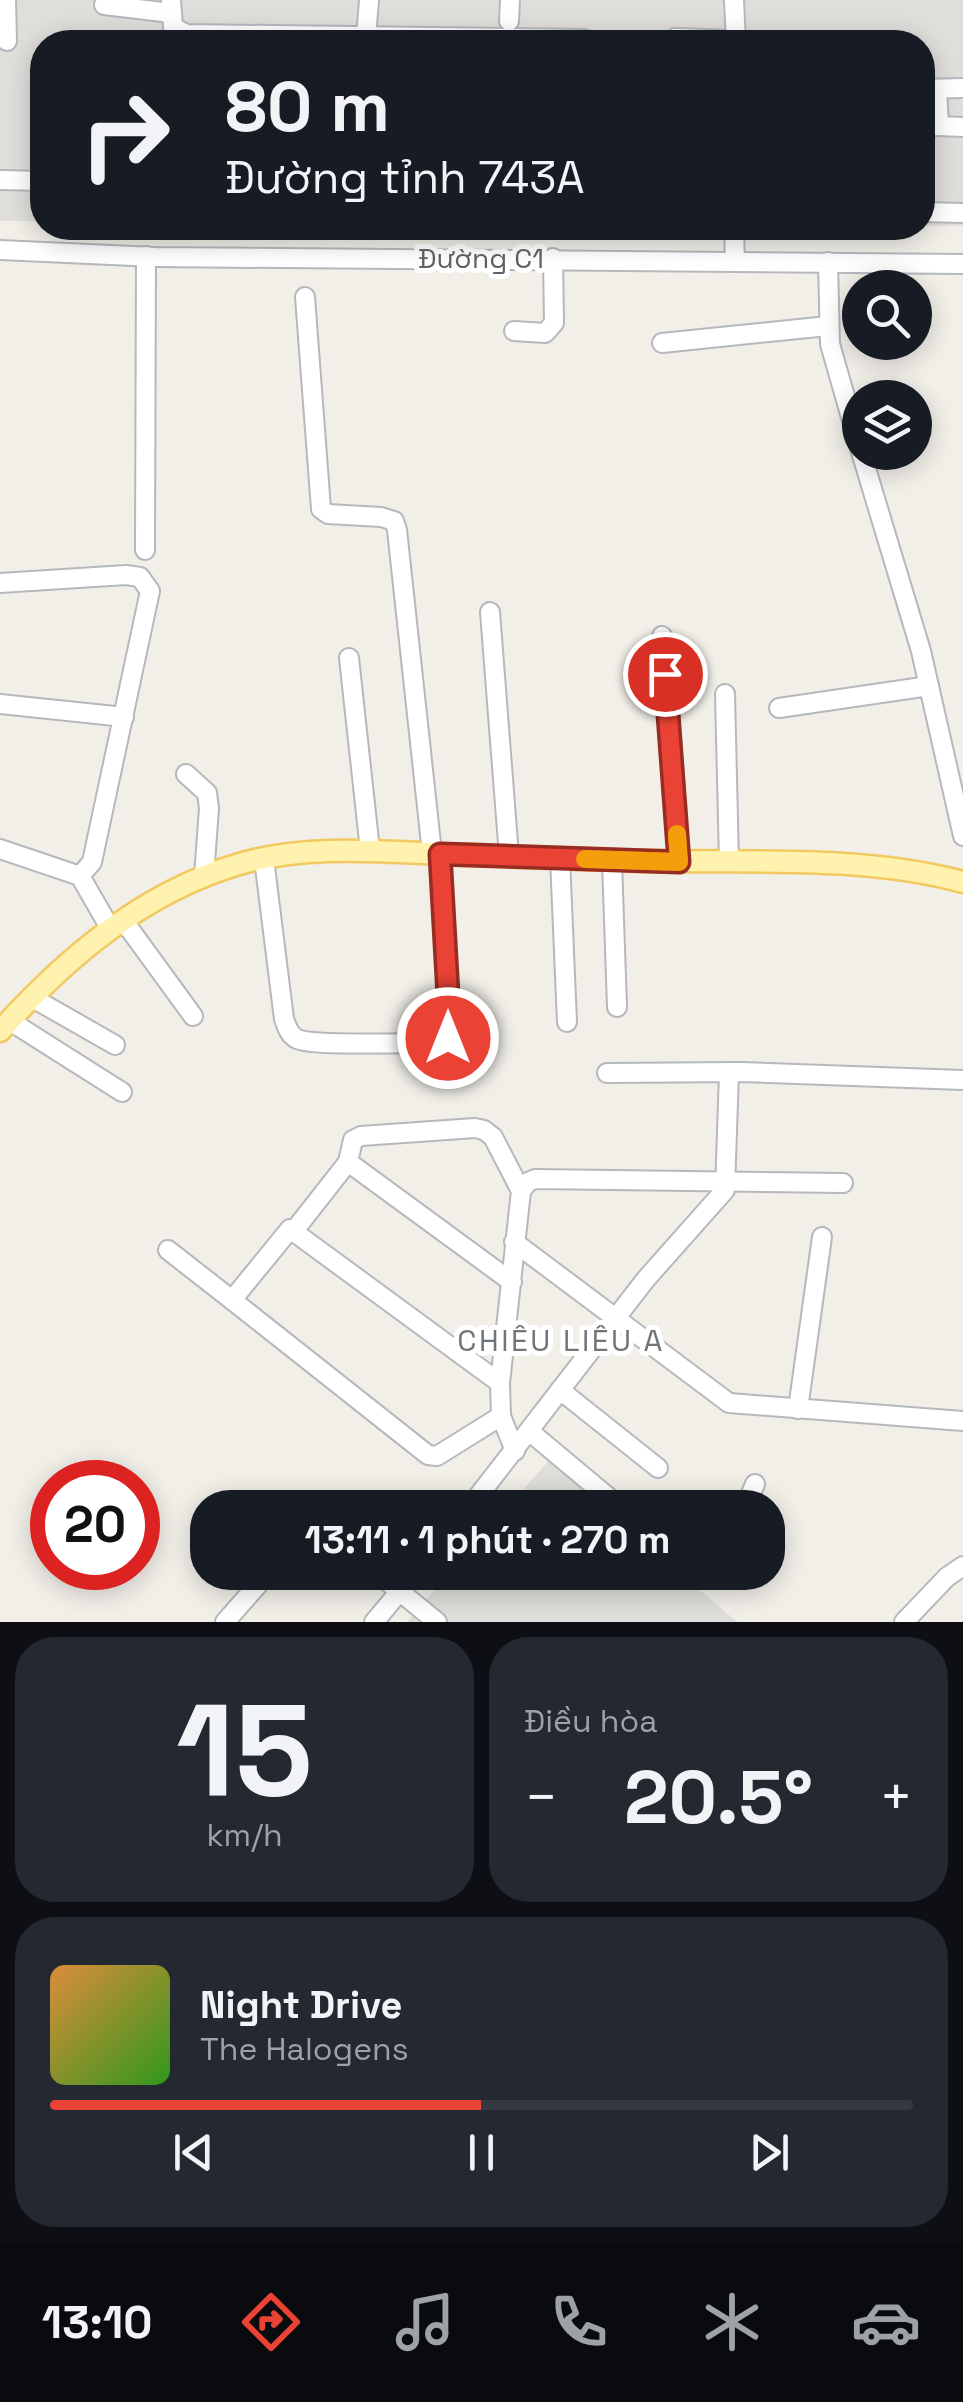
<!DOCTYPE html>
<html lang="vi">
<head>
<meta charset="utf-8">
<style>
  :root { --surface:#171b24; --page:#242831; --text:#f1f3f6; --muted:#9ea1a6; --line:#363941; --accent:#ea4335 }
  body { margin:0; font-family:"Space Grotesk",sans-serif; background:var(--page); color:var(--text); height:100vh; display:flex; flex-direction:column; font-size:38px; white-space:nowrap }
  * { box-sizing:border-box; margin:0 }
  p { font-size:32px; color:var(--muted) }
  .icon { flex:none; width:55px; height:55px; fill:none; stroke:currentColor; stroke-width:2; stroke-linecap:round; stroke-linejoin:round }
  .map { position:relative; height:1622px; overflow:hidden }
  .sheet { display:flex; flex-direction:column; gap:15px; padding:15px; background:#0d0f14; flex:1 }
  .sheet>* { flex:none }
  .banner { position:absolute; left:30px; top:30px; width:905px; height:210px; border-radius:40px; box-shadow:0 5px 25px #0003; background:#171b24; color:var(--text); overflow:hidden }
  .fabs { position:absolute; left:842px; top:270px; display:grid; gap:20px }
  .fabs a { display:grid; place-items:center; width:90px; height:90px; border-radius:50%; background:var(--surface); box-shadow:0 5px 25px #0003; font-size:50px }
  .speed { position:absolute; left:30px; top:1460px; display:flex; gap:20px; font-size:50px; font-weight:700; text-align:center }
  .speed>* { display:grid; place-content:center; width:130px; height:130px; border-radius:50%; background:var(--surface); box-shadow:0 5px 25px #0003; line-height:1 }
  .speed .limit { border:15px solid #d22; background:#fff; color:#111 }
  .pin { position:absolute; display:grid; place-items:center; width:85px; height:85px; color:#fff; margin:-42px; border:5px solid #fff; border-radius:50%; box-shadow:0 2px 10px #0007 }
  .me { position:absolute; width:110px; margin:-55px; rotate:0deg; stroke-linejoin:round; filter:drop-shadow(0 0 8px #0008) }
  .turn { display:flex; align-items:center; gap:35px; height:210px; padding:0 30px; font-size:45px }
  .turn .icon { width:130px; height:130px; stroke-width:2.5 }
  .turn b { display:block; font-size:70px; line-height:85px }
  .big { font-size:75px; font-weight:600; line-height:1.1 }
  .sheet .tile { flex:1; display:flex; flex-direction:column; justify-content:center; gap:15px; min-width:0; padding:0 35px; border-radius:40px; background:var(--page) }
  .sheet .dial { align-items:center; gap:0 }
  .dial b { font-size:130px; line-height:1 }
  .song { display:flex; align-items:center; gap:30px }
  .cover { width:120px; height:120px; border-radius:15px; background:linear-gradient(135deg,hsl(30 70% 55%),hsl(110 70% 35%)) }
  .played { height:10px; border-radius:5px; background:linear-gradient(90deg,var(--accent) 50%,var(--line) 50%) }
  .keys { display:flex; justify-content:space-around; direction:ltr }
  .heat { display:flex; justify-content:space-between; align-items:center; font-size:55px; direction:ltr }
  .sheet .tiles { flex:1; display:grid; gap:15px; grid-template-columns:1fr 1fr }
  .tile:last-child { grid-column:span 2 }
  .trip { position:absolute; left:190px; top:1490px; width:595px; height:100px; border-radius:40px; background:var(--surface); box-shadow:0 5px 25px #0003; font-weight:600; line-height:100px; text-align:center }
  .tab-bar { display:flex; height:160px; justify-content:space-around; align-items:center; background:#090b0e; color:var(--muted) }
  .tab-bar .icon { width:70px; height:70px }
  .tab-bar .active { color:var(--accent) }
  .tab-bar b { font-size:45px; color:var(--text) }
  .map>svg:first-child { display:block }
  .industrial { fill:#e0deda }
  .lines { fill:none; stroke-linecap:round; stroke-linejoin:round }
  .minor-casing { stroke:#b5b8bc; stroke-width:22 }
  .major-casing { stroke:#f2c960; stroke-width:25 }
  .minor { stroke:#fff; stroke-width:18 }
  .major { stroke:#fff2af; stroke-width:20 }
  .route-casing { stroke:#982c22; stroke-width:25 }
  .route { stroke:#ea4335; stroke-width:18 }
  .slow { stroke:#f59e0b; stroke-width:18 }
  .labels { text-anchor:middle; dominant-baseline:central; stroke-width:10; stroke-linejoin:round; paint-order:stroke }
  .street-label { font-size:28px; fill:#5f6368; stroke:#fff }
  .neighbourhood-label { font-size:30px; letter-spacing:2.5px; fill:#70757a; stroke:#fff }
</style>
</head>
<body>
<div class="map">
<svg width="963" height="1622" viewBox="0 0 963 1622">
  <rect width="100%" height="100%" fill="#f1efe8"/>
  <g class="industrial">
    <polygon points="0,0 963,0 963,226 923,226 922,42 42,42 42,221 0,221"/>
    <polygon points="551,1458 607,1508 507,1508"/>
    <polygon points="450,1572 681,1573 737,1622 407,1622"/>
  </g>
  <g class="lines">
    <g class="minor-casing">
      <g id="minor">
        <polyline points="6,0 7,41"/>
        <polyline points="171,0 173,27 186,34 584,39"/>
        <polyline points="734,0 736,42"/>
        <polyline points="104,5 171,13"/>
        <polyline points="509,21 510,0"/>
        <polyline points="366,38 369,0"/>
        <polyline points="675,38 736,40"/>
        <polyline points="922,89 963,88"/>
        <polyline points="939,126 963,127"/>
        <polyline points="922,127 939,126 937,89"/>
        <polyline points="0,180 42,181"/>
        <polyline points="922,212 963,213"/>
        <polyline points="734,228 735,262"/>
        <polyline points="0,250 155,257 963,264"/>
        <polyline points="828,262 830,344 860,449"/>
        <polyline points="305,297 321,509 328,514 381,517 394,521 397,530 432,853"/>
        <polyline points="514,331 545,333 554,323 553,258"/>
        <polyline points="662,343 828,326"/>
        <polyline points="861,452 921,651 963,836"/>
        <polyline points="145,550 146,256"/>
        <polyline points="0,583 126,575 140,577 150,591 92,862 80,876"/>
        <polyline points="490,612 509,856"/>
        <polyline points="662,636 679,861"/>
        <polyline points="349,658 370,850"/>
        <polyline points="725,694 729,862"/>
        <polyline points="0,704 124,717"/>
        <polyline points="779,708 929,686"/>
        <polyline points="186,774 207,793 209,808 204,876"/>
        <polyline points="0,849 80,876 110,928"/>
        <polyline points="560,858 567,1022"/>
        <path d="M264 859 284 1019C287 1027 289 1035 297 1039 314 1047 413 1042 440 1043L448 1038 450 1030 440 854"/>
        <polyline points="612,861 617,1007"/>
        <polyline points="123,920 193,1016"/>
        <polyline points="31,997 115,1045"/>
        <polyline points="10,1021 122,1092"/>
        <polyline points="607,1073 740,1072 963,1080"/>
        <polyline points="521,1191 528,1182 535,1179 843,1183"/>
        <polyline points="293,1232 348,1162"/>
        <polyline points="514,1242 729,1403 963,1421"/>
        <polyline points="168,1250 232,1300"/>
        <polyline points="512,1282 348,1162 353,1140 361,1136 475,1128 484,1130 493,1137 521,1191 500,1383 501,1416 515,1451"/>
        <polyline points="500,1383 290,1229 232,1300 428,1455 437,1456 501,1416"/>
        <polyline points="560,1390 658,1468"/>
        <polyline points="798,1409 822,1237"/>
        <polyline points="529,1431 621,1508"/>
        <polyline points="469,1508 646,1279 725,1190 729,1072"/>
        <polyline points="745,1508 755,1484"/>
        <polyline points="376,1572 437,1622"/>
        <polyline points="225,1622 269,1572"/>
        <polyline points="374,1622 416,1572"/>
        <polyline points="904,1622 947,1577 963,1566"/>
      </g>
    </g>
    <g class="major-casing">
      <path id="major" d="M0 1031C66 958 142 893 239 864 304 845 375 851 442 854 498 856 553 858 609 860 724 865 852 852 963 882"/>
    </g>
    <use href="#minor" class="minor"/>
    <use href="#major" class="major"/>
  </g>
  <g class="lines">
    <g class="route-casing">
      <polyline id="route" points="448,1038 450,1030 440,854 679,862 665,674"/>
    </g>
    <use href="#route" class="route"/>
    <polyline class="slow" points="585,859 679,862 677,834"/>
  </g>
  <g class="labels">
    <g class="street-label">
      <text x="481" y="258">Đường C1</text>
    </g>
    <g class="neighbourhood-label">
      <text x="561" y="1340">CHIÊU LIÊU A</text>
    </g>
  </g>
</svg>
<div class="fabs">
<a><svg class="icon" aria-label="search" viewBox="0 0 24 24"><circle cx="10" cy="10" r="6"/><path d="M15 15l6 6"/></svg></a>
<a><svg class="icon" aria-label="layers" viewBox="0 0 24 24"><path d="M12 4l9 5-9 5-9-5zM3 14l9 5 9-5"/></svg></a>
</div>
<div class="speed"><div class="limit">20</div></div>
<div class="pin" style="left:665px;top:674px;background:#d93025"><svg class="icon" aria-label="arrive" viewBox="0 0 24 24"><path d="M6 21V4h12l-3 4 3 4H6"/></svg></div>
<svg class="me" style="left:448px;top:1038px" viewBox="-20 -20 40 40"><circle r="17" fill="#ea4335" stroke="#fff" stroke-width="3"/><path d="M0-11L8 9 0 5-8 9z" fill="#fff"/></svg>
<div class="trip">13:11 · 1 phút · 270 m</div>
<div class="banner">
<div class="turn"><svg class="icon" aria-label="right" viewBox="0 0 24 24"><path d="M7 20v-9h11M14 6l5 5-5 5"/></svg><div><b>80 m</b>Đường tỉnh 743A</div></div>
</div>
</div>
<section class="sheet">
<div class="tiles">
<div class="tile dial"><b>15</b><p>km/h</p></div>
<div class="tile"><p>Điều hòa</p>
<div class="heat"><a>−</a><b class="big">20.5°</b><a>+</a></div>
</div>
<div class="tile">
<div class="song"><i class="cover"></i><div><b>Night Drive</b><p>The Halogens</p></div></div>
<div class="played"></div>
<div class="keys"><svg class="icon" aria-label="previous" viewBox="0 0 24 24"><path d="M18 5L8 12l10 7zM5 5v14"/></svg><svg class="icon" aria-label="pause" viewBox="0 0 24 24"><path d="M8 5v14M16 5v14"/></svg><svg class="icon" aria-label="next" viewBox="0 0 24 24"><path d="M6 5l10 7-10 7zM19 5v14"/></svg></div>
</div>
</div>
</section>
<nav class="tab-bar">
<b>13:10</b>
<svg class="icon active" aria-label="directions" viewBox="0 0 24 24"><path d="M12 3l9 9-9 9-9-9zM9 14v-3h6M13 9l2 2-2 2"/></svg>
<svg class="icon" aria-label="music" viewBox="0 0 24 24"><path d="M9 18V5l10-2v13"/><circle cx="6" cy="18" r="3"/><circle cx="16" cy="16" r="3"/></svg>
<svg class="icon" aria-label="phone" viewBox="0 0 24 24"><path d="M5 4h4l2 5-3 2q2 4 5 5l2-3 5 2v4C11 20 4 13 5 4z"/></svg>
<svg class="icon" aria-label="climate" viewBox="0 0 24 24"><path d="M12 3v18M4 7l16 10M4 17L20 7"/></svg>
<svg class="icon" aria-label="car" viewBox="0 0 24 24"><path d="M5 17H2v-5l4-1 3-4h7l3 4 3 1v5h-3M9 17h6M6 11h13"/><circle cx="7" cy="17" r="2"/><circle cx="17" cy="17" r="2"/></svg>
</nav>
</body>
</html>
